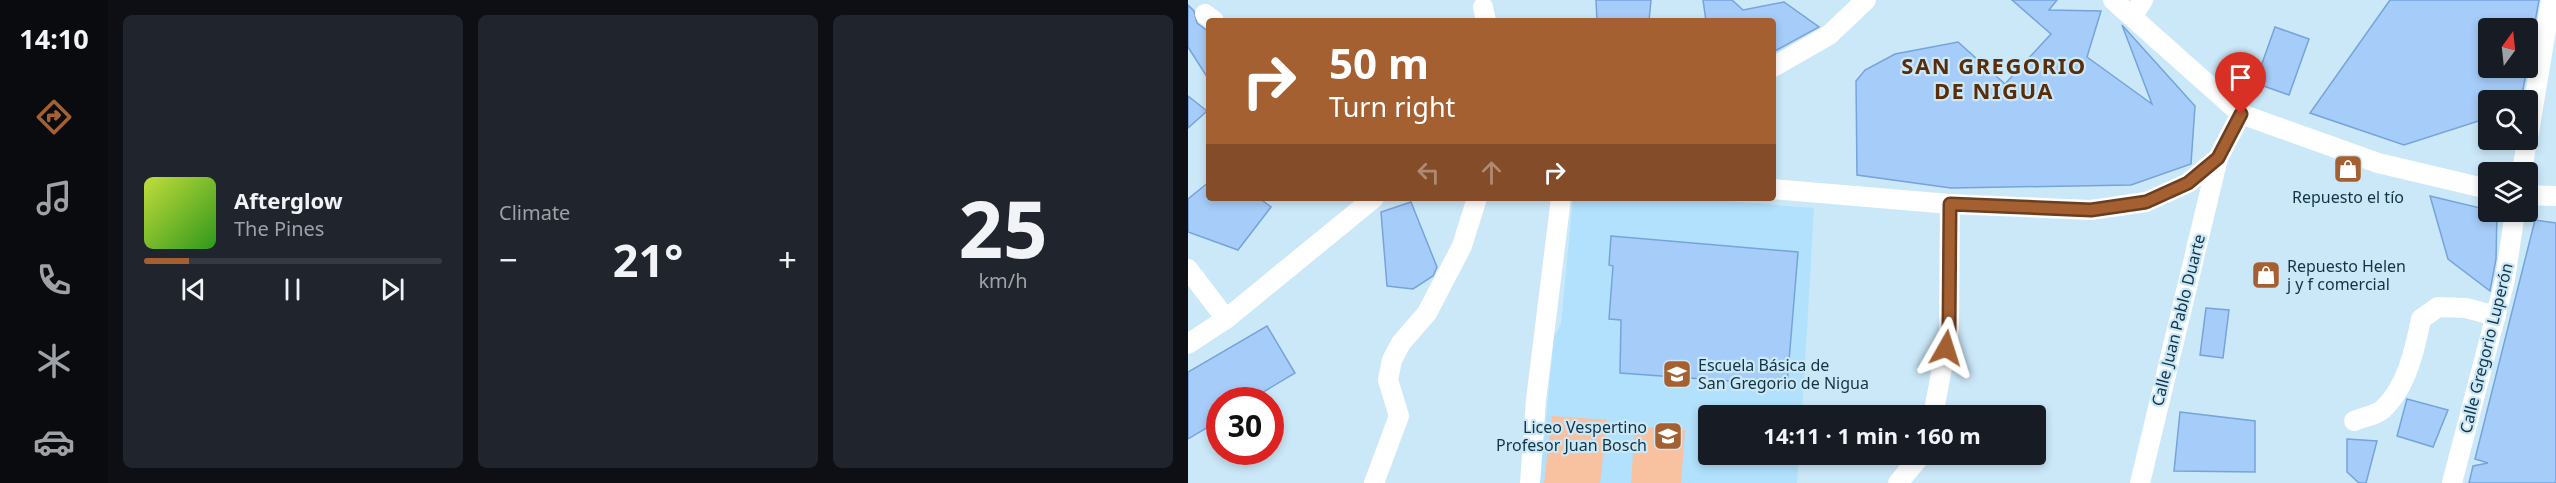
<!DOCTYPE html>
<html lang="en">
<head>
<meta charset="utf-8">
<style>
  :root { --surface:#171b24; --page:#20242c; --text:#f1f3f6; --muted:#9ea1a6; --line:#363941; --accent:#a56032 }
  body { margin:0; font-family:"Noto Sans",sans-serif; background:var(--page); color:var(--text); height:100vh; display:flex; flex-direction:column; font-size:22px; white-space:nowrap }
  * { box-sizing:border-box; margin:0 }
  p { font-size:20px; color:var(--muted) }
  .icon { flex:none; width:33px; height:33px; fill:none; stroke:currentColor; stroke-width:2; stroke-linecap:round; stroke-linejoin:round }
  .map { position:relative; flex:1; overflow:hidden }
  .panel { display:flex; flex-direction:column; gap:15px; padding:15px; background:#0d0f14; width:1080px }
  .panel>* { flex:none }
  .hud { position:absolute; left:18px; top:18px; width:570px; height:183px; border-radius:6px; box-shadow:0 3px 9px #0003; background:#a56032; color:#fff; overflow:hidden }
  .needle { width:39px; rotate:15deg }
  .tools { position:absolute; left:1290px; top:18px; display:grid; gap:12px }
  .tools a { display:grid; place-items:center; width:60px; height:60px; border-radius:6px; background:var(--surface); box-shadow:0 3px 9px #0003; font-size:30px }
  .speed { position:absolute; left:18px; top:387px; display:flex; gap:12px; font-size:30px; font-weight:700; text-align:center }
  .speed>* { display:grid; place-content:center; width:78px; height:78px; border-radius:50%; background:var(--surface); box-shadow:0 3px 9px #0003; line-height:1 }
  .speed .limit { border:9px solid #d22; background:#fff; color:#111 }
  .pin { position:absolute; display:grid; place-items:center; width:51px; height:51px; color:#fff; margin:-62px -26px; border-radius:50% 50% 50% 0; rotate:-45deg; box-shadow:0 0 6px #0007 }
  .pin .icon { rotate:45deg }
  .me { position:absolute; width:66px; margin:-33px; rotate:6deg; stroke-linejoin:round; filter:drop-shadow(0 0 4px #0008) }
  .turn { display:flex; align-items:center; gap:21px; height:126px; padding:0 24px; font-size:27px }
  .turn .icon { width:78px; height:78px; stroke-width:2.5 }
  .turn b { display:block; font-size:42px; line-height:51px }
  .lanes { display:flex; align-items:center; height:57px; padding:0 24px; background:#0003; justify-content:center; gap:30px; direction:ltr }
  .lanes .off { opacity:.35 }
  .big { font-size:45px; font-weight:700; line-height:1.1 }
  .panel .card { flex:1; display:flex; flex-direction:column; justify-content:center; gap:9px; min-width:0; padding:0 21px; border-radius:9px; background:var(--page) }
  .panel .dial { align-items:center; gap:0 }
  .dial b { font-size:78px; line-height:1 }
  .song { display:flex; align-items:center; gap:18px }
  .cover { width:72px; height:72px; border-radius:9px; background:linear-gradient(135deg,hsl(70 70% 55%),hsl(110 70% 35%)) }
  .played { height:6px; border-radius:3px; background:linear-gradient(90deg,var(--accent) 15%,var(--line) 15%) }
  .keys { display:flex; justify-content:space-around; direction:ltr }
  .heat { display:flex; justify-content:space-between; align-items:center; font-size:33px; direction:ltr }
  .panel .tiles { flex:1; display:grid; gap:15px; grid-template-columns:repeat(3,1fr) }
  .trip { position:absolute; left:510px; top:405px; width:348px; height:60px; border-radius:6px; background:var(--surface); box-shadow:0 3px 9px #0003; font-weight:700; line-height:60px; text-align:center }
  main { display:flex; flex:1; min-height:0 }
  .tab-bar { display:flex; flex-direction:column; width:108px; justify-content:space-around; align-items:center; background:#090b0e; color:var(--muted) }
  .tab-bar .icon { width:42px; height:42px }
  .tab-bar .current { color:var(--accent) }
  .tab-bar b { font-size:27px; color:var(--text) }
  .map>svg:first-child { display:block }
  .built { fill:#b1e1fc }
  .green { fill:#f8c19f }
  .building { fill:#a6ccf9; stroke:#75a4da; stroke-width:1.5 }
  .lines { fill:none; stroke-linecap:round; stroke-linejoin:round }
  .minor { stroke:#fff; stroke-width:20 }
  .route-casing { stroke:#6b3e20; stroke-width:15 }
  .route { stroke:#a56032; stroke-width:10 }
  .labels { text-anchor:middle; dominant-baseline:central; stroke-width:4.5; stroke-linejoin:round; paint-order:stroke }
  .poi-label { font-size:16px; fill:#123342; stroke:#cbe8f8; text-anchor:start }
  .street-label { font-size:16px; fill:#123342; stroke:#cbe8f8 }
  .district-label { font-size:22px; font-weight:bold; letter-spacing:1.5px; fill:#592c0a; stroke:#cbe8f8 }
</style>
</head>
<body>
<main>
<nav class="tab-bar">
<b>14:10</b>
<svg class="icon current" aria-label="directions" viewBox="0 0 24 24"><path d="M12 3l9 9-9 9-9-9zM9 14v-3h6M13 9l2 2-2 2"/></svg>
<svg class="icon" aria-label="music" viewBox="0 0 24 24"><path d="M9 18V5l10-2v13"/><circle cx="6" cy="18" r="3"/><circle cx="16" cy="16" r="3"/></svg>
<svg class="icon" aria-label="phone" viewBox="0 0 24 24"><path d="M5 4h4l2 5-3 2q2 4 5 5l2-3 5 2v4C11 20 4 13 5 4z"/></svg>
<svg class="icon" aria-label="climate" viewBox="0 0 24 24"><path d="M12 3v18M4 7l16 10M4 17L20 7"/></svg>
<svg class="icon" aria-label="car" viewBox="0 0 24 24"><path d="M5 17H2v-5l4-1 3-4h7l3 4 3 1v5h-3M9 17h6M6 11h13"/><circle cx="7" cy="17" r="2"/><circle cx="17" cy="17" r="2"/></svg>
</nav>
<section class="panel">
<div class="tiles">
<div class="card">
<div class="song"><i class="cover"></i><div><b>Afterglow</b><p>The Pines</p></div></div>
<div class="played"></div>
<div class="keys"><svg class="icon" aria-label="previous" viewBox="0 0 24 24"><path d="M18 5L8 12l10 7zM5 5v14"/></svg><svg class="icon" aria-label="pause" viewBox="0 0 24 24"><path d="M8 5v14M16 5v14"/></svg><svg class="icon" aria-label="next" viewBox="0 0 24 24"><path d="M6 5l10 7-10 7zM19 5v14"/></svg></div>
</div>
<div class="card"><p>Climate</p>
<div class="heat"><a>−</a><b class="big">21°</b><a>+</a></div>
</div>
<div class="card dial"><b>25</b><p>km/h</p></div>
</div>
</section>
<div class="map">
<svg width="1368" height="483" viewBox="0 0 1368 483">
  <rect width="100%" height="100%" fill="#cbe8f8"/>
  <polygon class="built" points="385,198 500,198 626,208 614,415 520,416 520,454 611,455 609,483 352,483 366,337 373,324"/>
  <g class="green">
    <polygon points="364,416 419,420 412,483 356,483"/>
    <polygon points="447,426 497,430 493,483 443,483"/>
  </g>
  <g class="building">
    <polygon points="408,0 463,0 461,21 409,21"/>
    <polygon points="515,0 544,0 555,10 596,2 631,27 585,52 585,21 518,21"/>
    <polygon points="824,0 869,0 861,10 913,11 899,57 964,104 934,25 1007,106 1003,164 943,185 763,188 669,175 668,81 677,70 707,54 770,42 817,84 863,34"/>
    <polygon points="1202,0 1351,0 1346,28 1300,28 1300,68 1339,68 1333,100 1300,100 1300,118 1216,145 1122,113"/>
    <polygon points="0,5 6,11 9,23 21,32 21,80 0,47"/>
    <polygon points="1087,27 1121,39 1101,95 1067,83"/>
    <polygon points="0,96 19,111 0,128"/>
    <polygon points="21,182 21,198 71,198 83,207 50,250 0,232 0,199"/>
    <polygon points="1242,196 1309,212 1308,259 1302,291 1260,259"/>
    <polygon points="223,202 249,267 245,276 225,289 199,286 193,212"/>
    <polygon points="1347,220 1368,223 1368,483 1281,483 1285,466 1300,463 1287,459"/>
    <polygon points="423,236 610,252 599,385 432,373 433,320 421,319 425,266 421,265"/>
    <polygon points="1018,308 1041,310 1035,358 1012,355"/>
    <polygon points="79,326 107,373 62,400 32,400 32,420 0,439 0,372"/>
    <polygon points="1219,399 1260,410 1245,447 1209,436"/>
    <polygon points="992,412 1067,421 1067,472 986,471"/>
    <polygon points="1159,439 1189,441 1178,483 1171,483 1159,472"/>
  </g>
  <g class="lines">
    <g class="minor">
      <polyline points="925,0 1053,114 1190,163 1300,189"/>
      <polyline points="295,7 298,21"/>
      <polyline points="17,14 26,21"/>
      <polyline points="944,17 955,0"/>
      <polyline points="585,67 641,35 678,0"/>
      <polyline points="1340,138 1363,0"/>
      <polyline points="1334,172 1339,140"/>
      <polyline points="585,189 762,204 903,210 958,202 1000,183 1030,158 1053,114"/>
      <polyline points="1340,195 1368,196"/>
      <polyline points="0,269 38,319"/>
      <polyline points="0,344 38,319 186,198"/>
      <polyline points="745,416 761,330 762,204"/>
      <path d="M1166 421C1175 417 1190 415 1196 408 1219 386 1227 349 1233 319L1250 307 1278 308 1308 316"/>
      <polyline points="186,483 211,416 200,380 204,360 213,343 239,313 274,246 289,198"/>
      <polyline points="342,483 348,400 373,198"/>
      <polyline points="710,483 734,454"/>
      <polyline points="952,483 1030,158"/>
      <polyline points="1264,483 1317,280 1327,212"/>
    </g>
  </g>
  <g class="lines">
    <g class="route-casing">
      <polyline id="route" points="758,348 761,330 762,204 903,210 958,202 1000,183 1030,158 1053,114"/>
    </g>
    <use href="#route" class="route"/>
  </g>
  <defs>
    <g id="shop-square" transform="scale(1.5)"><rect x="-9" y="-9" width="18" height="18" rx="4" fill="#a56032" stroke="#cbe8f8"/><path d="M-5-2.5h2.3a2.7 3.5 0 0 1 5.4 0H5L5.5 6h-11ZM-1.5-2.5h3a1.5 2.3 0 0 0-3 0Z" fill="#fff"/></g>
    <g id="school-square" transform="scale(1.5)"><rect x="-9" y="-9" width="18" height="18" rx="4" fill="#a56032" stroke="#cbe8f8"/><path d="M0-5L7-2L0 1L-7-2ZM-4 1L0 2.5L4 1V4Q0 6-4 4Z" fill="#fff"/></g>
  </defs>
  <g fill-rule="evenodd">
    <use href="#shop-square" x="1160" y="169"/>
    <use href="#shop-square" x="1078" y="275"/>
    <use href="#school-square" x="489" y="374"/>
    <use href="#school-square" x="480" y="436"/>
  </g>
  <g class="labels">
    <g class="poi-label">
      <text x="1160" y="197" text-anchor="middle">Repuesto el tío</text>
      <text x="1099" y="266">Repuesto Helen<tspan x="1099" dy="18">j y f comercial</tspan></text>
      <text x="510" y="365">Escuela Básica de<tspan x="510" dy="18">San Gregorio de Nigua</tspan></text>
      <text x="459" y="427" text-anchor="end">Liceo Vespertino<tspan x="459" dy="18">Profesor Juan Bosch</tspan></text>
    </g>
    <g class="street-label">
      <text transform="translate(990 320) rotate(-76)">Calle Juan Pablo Duarte</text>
      <text transform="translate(1298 348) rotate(-76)">Calle Gregorio Luperón</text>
    </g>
    <g class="district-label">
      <text x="806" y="65">SAN GREGORIO<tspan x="806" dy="25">DE NIGUA</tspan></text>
    </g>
  </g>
</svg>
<div class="tools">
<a><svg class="needle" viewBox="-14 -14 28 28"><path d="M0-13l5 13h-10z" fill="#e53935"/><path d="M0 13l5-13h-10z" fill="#9ea1a6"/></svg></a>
<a><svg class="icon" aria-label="search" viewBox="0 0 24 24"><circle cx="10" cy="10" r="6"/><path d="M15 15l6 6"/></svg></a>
<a><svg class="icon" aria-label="layers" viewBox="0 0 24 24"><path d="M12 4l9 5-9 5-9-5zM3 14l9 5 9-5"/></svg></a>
</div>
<div class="speed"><div class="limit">30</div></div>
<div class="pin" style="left:1053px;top:114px;background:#d93025"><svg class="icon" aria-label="arrive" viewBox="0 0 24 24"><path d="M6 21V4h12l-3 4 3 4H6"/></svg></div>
<svg class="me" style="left:758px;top:348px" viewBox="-20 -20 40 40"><path d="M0-17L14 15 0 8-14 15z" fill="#a56032" stroke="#fff" stroke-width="4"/></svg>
<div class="trip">14:11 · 1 min · 160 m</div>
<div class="hud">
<div class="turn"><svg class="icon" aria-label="right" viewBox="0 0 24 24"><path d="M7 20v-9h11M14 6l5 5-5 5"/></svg><div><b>50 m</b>Turn right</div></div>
<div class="lanes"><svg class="icon off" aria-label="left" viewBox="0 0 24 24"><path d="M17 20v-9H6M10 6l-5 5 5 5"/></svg><svg class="icon off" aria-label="ahead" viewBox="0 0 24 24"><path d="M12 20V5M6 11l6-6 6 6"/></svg><svg class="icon" aria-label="right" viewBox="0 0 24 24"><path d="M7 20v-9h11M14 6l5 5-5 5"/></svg></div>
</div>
</div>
</main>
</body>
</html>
